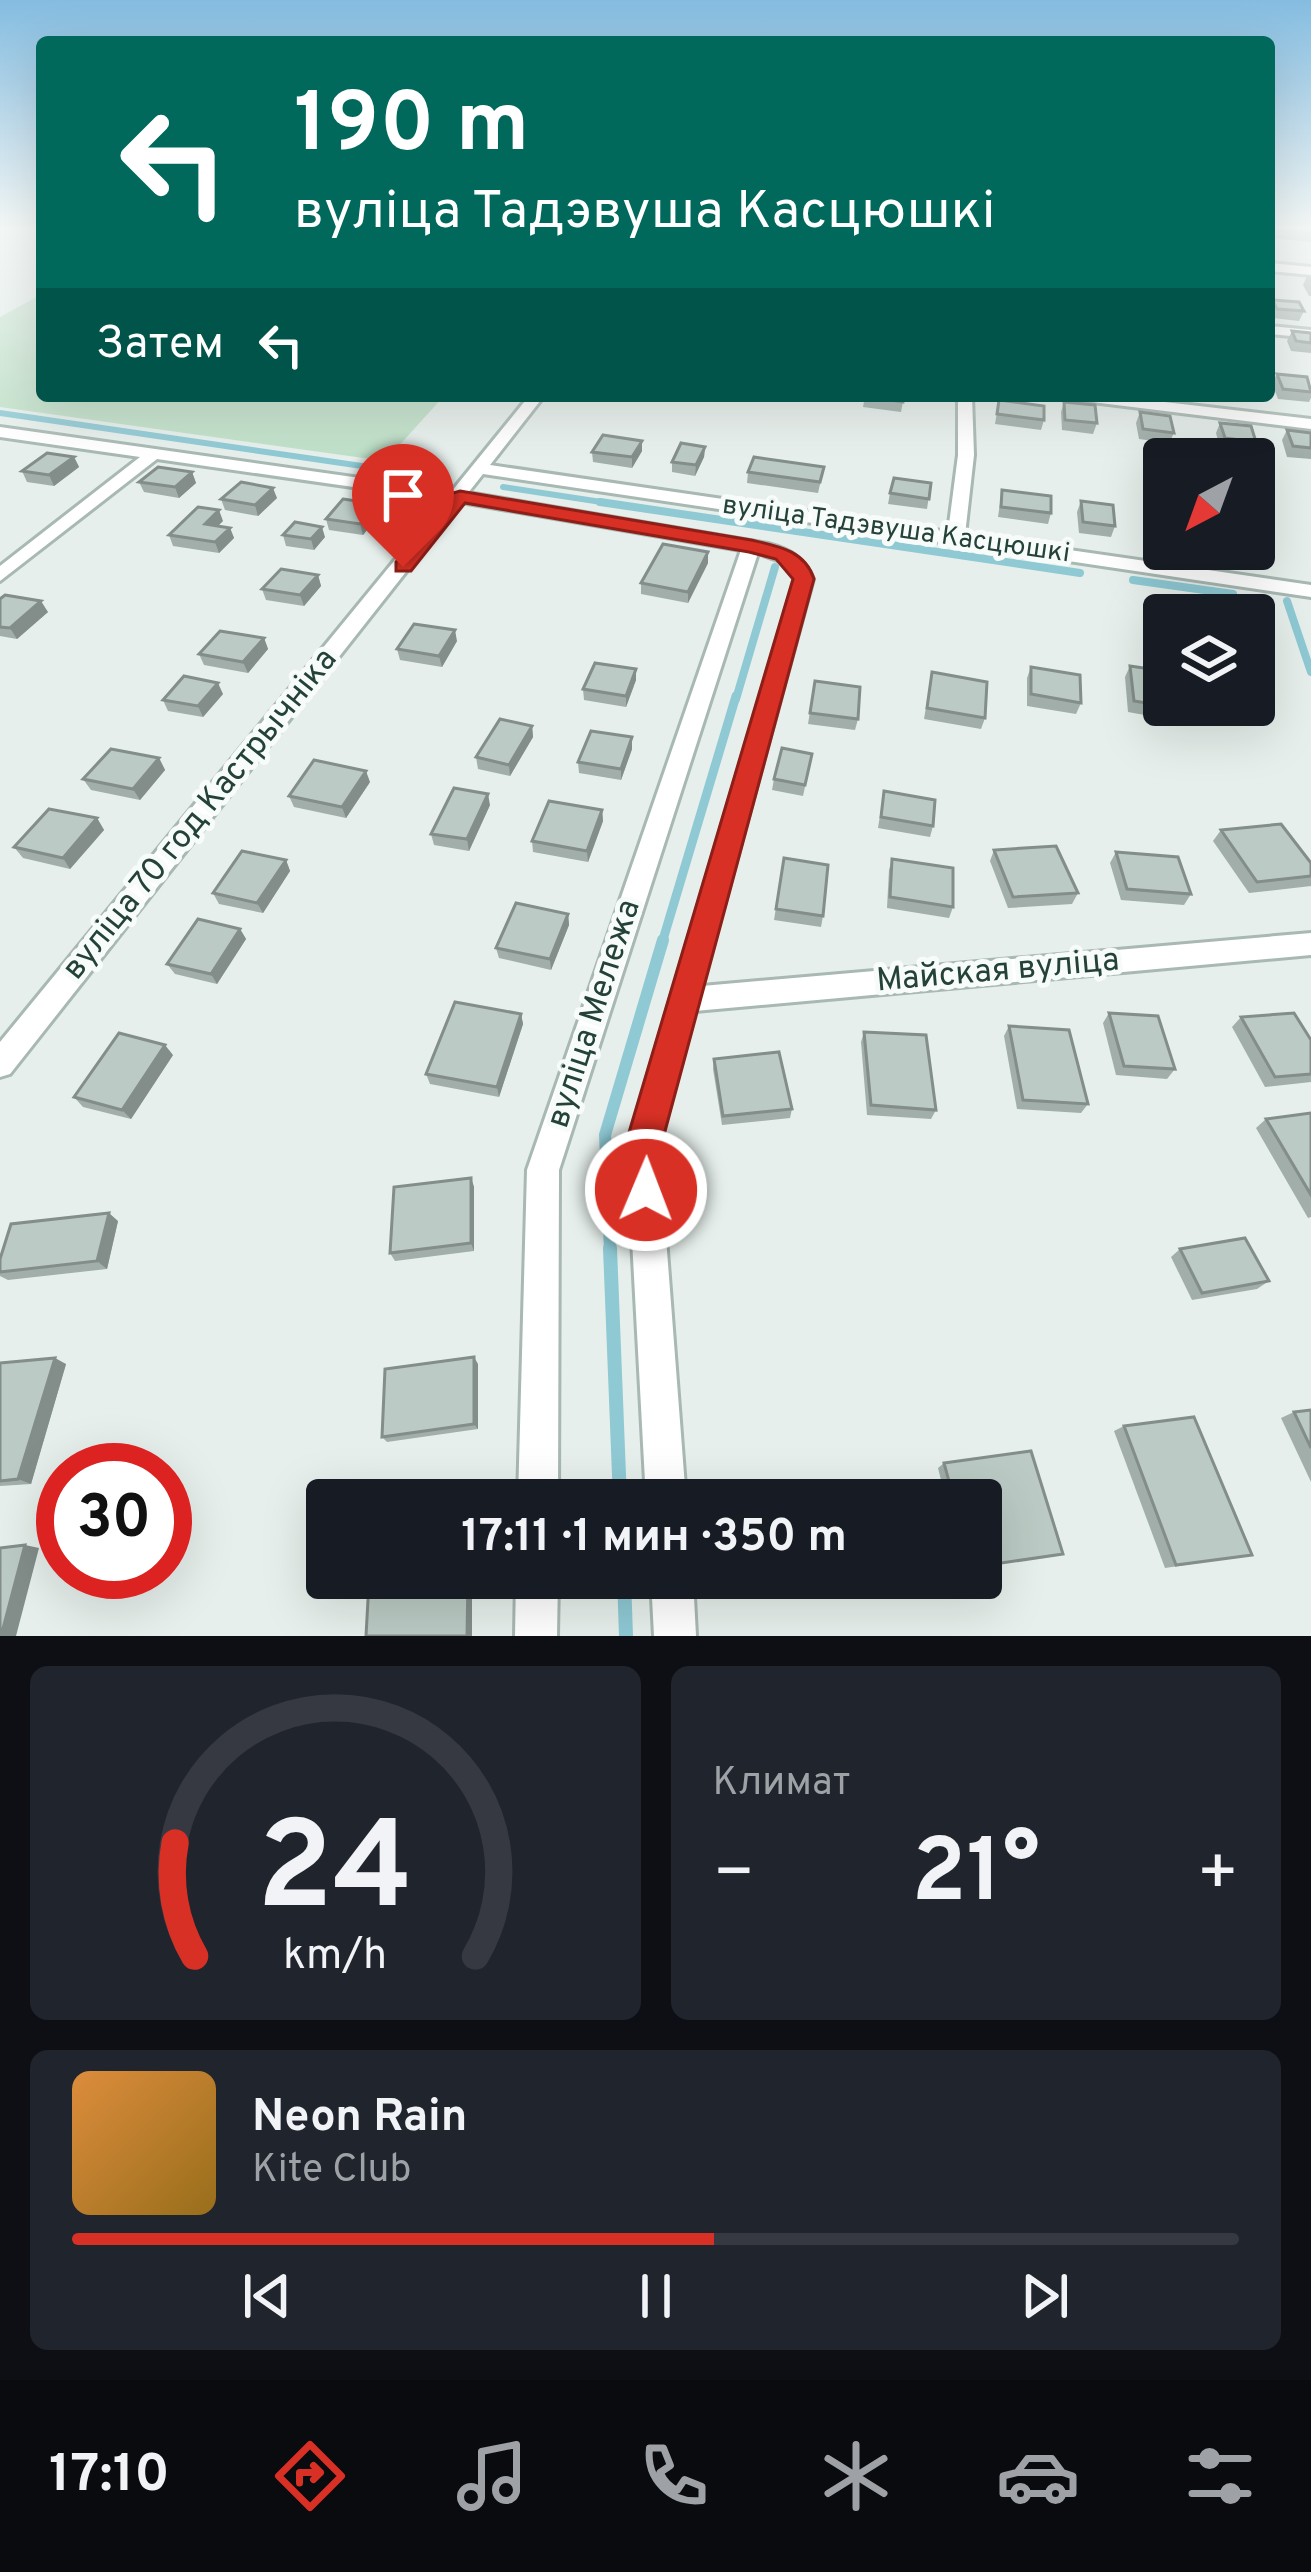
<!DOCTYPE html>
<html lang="ru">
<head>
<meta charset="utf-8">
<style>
  :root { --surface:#171b24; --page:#20242c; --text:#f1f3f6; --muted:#9ea1a6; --line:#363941; --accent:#d93025 }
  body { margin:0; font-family:Overpass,sans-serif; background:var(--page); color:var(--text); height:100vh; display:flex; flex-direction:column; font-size:45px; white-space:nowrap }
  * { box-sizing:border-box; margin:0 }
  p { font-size:39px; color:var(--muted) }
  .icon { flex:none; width:66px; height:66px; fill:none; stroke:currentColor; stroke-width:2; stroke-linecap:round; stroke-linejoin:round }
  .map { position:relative; height:1636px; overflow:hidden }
  .side { display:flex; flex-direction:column; gap:30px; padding:30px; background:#0d0f14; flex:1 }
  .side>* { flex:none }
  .hud { position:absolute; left:36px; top:36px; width:1239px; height:366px; border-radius:12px; box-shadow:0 12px 48px #0002; background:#00695c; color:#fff; overflow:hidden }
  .needle { width:78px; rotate:221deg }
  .buttons { position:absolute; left:1143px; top:438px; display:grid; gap:24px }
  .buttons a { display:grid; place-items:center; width:132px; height:132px; border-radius:12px; background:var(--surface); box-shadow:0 12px 48px #0002; font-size:60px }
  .speed { position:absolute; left:36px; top:1443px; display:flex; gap:24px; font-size:60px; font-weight:700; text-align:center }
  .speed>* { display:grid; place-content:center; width:156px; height:156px; border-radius:50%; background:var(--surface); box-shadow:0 12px 48px #0002; line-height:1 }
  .speed .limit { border:18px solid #d22; background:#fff; color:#111 }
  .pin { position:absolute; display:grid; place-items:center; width:102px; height:102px; color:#fff; margin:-123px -51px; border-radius:50% 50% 50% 0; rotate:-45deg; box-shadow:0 0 12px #0007 }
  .pin .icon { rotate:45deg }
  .me { position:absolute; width:132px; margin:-66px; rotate:1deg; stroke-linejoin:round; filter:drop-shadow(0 0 9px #0008) }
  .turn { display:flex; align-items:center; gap:42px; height:252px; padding:0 60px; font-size:54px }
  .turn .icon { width:156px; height:156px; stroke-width:2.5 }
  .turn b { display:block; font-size:84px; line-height:102px }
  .then { display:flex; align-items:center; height:114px; padding:0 60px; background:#0003; gap:24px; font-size:45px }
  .big { font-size:90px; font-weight:700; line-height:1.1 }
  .side .tile { flex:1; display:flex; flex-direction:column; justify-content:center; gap:18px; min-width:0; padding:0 42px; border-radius:18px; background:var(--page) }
  .side .dial { align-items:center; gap:0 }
  .dial svg { height:312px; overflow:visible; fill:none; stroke:var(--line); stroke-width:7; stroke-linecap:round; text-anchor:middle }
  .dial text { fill:var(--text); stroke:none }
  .song { display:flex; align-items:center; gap:36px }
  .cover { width:144px; height:144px; border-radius:18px; background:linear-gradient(135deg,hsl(30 70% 55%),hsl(40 70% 35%)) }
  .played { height:12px; border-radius:6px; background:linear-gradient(90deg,var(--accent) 55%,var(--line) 55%) }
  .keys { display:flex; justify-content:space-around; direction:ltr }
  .heat { display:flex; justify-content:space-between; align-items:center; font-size:66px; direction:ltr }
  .side .tiles { flex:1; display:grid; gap:30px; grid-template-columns:1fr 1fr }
  .tile:last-child { grid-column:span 2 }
  .trip { position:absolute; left:306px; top:1479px; width:696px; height:120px; border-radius:12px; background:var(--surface); box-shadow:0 12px 48px #0002; font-weight:700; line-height:120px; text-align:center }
  .tab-bar { display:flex; height:192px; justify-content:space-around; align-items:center; background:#090b0e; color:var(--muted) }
  .tab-bar .icon { width:84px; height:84px }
  .tab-bar .selected { color:var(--accent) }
  .tab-bar b { font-size:54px; color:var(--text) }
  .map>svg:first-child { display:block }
  .green { fill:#bfe0c8 }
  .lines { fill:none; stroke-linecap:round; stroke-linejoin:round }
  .stream-far4 { stroke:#8ec9d4; stroke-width:6 }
  .stream-far3 { stroke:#8ec9d4; stroke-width:8 }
  .stream-far2 { stroke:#8ec9d4; stroke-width:9 }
  .stream-far1 { stroke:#8ec9d4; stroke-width:12 }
  .stream { stroke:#8ec9d4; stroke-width:14 }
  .minor-casing { stroke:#a8b8b2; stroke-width:6 }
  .tertiary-casing { stroke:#a8b8b2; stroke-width:6 }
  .minor { fill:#fff; fill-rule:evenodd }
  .tertiary { fill:#fff; fill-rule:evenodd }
  .wall { fill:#a1aea9 }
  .shaded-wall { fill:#838d89 }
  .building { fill:#bbcac4; stroke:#838d89; stroke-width:3 }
  .route { fill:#d93025; stroke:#8d1f18; stroke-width:3 }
  .labels { text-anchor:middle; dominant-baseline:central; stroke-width:10; stroke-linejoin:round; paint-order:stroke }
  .far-street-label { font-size:27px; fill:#24423a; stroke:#f7fbf9 }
  .street-label { font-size:33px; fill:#24423a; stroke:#f7fbf9 }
</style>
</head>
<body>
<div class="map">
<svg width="1311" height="1636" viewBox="0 0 1311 1636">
  <rect width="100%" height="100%" fill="#e6efeb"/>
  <polygon class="green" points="42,294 42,396 444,396 385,461 0,407 0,317"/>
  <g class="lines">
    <g class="stream-far4">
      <polyline points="0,413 444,478"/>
      <polyline points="503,487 621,505"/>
    </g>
    <g class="stream-far3">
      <polyline points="600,502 1080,573"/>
      <polyline points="1133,580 1233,594"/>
      <polyline points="1287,601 1311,672"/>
      <polyline points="736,699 775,567"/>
    </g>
    <polyline class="stream-far2" points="662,943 736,696"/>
    <polyline class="stream-far1" points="610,1251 605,1135 663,940"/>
    <g class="stream">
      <polyline points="610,1248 620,1500"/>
      <polyline points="624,1578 626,1636"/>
    </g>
    <g class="minor-casing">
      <g id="minor">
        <polygon points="1269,326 1311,330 1311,338 1269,334"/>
        <path d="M529 396H544L490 465 948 532 958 455V396H972L974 455 965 535 1311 585V597L483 474 468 493 768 544C790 550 804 558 813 579L702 986 1311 933V955L695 1011 659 1146 686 1500H646L627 1146 795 579 783 562 758 553 559 1170 558 1500H518L527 1170 741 550 461 502 10 1074 0 1077V1042L444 500 157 459 0 581V566L140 457 0 437V427L452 491Z"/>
        <polygon points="1069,396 1113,396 1311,419 1311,429 1076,400"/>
        <polygon points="516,1578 558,1578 557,1636 515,1636"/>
        <polygon points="651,1578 693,1578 696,1636 654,1636"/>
      </g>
    </g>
    <g class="tertiary-casing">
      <polygon id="tertiary" points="1269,263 1311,267 1311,275 1269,271"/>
    </g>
    <use href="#minor" class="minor"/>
    <use href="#tertiary" class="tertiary"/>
  </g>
  <g class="wall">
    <polygon points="1272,226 1311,226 1311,242 1269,238"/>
    <polygon points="1307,276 1311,277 1311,296 1309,296 1303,285"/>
    <polygon points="1273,300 1304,311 1299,321 1273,318 1269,309"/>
    <polygon points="1292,331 1311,333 1311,353 1291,351 1287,341"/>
    <polygon points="1277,374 1311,386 1311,398 1309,402 1278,399 1272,383"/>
    <polygon points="865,396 904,396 901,412 863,407"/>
    <polygon points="1204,396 1246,396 1243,402 1204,398"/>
    <polygon points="999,400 1044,420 1041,430 995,424"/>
    <polygon points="1064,402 1097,423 1093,434 1062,430 1061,412"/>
    <polygon points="1140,412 1174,433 1169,443 1139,439 1136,423"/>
    <polygon points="1220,423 1256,442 1251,452 1220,448 1216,433"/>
    <polygon points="1287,430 1311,433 1311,459 1287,457 1282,440"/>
    <polygon points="705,447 704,457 695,476 672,472 672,462"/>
    <polygon points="642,451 632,468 593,462 592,452"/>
    <polygon points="74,457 79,467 54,486 27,482 22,471"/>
    <polygon points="824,467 818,493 747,483 748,472"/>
    <polygon points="192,472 196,483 179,498 144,492 139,482"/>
    <polygon points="931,483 927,509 888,504 890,493"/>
    <polygon points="1002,490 1051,513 1048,524 998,517"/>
    <polygon points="277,498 258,516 225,510 221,499"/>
    <polygon points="1081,501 1115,526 1111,537 1079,533 1077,512"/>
    <polygon points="379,515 363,535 329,530 326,519"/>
    <polygon points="223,521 218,526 230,528 234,538 219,553 173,546 169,535"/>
    <polygon points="283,535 325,537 314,550 286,546"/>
    <polygon points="708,563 688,603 641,594 641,583"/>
    <polygon points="318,575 321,586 304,606 266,600 262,589"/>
    <polygon points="0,599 48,612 17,639 0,636"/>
    <polygon points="264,638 268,649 248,673 204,665 199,654"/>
    <polygon points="457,641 442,667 400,660 397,649"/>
    <polygon points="1130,666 1184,709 1178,721 1128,712 1125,677"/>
    <polygon points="1031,667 1081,703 1076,714 1027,706 1027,678"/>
    <polygon points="636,669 636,680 626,707 584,700 583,689"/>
    <polygon points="932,672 985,718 981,729 924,719"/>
    <polygon points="815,681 858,719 855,730 808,724"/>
    <polygon points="223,694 203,717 168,711 163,700"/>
    <polygon points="532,726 533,737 510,776 478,769 476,757"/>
    <polygon points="632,737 632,749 621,780 579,773 578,762"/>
    <polygon points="812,754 803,796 772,790 774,779"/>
    <polygon points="159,758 165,770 140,800 91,790 83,779"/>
    <polygon points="370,782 346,818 294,807 289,796"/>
    <polygon points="884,791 933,826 930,837 878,828"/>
    <polygon points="490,805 469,851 434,845 431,834"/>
    <polygon points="602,810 603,821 588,862 533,852 532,841"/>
    <polygon points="97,818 104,830 70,869 23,858 14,847"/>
    <polygon points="1221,830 1311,863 1311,886 1249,893 1213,841"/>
    <polygon points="994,850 1078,893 1072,904 1008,908 990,861"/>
    <polygon points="1116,852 1191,894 1184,905 1121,900 1110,863"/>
    <polygon points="784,858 823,916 821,927 774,920"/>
    <polygon points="892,859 953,907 949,918 887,908 889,870"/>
    <polygon points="286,860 290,871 263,913 219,904 213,893"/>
    <polygon points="568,914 569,925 551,970 499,958 496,948"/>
    <polygon points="240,929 246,939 217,984 175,974 167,964"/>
    <polygon points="1109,1013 1175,1069 1167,1079 1116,1075 1103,1023"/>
    <polygon points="521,1014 523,1024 499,1097 430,1084 426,1074"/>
    <polygon points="1241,1017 1311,1040 1311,1082 1265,1087 1232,1027"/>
    <polygon points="1009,1026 1088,1104 1081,1113 1017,1109 1004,1036"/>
    <polygon points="864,1032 936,1110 931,1119 867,1115 861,1042"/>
    <polygon points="173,1055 131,1119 83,1107 74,1097"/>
    <polygon points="714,1059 792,1109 790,1118 722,1125 713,1069"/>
    <polygon points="1311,1113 1311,1217 1308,1218 1256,1128 1266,1119"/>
    <polygon points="471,1178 474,1187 474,1251 395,1261 390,1253"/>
    <polygon points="118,1221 107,1269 8,1280 0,1276 0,1259"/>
    <polygon points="1180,1249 1269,1281 1257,1289 1192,1300 1171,1257"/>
    <polygon points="0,1363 66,1364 31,1484 0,1486"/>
    <polygon points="478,1364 478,1429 387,1442 382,1437"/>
    <polygon points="1311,1410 1311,1482 1281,1418 1294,1412"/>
    <polygon points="1124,1426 1252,1555 1165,1568 1114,1431"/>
    <polygon points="944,1463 1063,1554 981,1567 981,1500 946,1500 938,1468"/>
    <polygon points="758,1578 861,1578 861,1581 761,1599"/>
  </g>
  <g class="shaded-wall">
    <polygon points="642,441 642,451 632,468 632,457"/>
    <polygon points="705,447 704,457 695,476 696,465"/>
    <polygon points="74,457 79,467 54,486 49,475"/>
    <polygon points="192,472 196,483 179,498 175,487"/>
    <polygon points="273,488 277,498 258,516 255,505"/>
    <polygon points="377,504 379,515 363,535 360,524"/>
    <polygon points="219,510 223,521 209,534 205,524"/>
    <polygon points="322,527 325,537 314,550 311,539"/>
    <polygon points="230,528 234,538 219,553 215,542"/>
    <polygon points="708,552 708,563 688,603 688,592"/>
    <polygon points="318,575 321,586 304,606 300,595"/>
    <polygon points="41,601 48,612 17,639 10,628"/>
    <polygon points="455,630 457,641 442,667 439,656"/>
    <polygon points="264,638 268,649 248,673 243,662"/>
    <polygon points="636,669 636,680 626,707 626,696"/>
    <polygon points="218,683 223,694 203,717 198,706"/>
    <polygon points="532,726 533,737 510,776 509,765"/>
    <polygon points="632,737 632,749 621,780 621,769"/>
    <polygon points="159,758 165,770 140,800 133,789"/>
    <polygon points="366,771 370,782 346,818 342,807"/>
    <polygon points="488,794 490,805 469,851 467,839"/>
    <polygon points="602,810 603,821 588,862 587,851"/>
    <polygon points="97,818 104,830 70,869 63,858"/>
    <polygon points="286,860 290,871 263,913 257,903"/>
    <polygon points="568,914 569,925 551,970 550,959"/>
    <polygon points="240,929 246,939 217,984 211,974"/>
    <polygon points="521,1014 523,1024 499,1097 497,1087"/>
    <polygon points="165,1045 173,1055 131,1119 122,1110"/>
    <polygon points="471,1178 474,1187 474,1251 471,1243"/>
    <polygon points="109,1213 118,1221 107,1269 97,1261"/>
    <polygon points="474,1357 478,1364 478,1429 474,1424"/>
    <polygon points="55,1358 66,1364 31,1484 18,1479"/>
    <polygon points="25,1545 39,1548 16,1636 1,1636"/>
    <polygon points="468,1578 472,1578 472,1636 467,1636"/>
  </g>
  <g class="building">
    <polygon points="1277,226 1311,226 1311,233 1272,230"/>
    <polygon points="1273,300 1299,302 1304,311 1277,309"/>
    <polygon points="1292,331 1311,333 1311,343 1296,341"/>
    <polygon points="1277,374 1307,377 1311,392 1283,389"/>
    <polygon points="865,396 904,396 903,402"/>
    <polygon points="999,400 1044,406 1044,420 997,414"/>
    <polygon points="1064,402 1095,405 1097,423 1065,420"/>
    <polygon points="1140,412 1170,416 1174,433 1143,429"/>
    <polygon points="1220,423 1251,426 1256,442 1225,438"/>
    <polygon points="1287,430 1311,433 1311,448 1293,446"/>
    <polygon points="603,435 642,441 632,457 592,452"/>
    <polygon points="681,443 705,447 696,465 672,462"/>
    <polygon points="47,453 74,457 49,475 22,471"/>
    <polygon points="754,457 824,467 820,482 748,472"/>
    <polygon points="158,467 192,472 175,487 139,482"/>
    <polygon points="894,478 931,483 929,499 890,493"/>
    <polygon points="241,482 273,488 255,505 221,499"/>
    <polygon points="1002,490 1051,496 1051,513 1001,507"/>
    <polygon points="343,499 377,504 360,524 326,519"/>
    <polygon points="1081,501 1113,505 1115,526 1083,522"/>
    <polygon points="198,507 219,510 205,524 230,528 215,542 169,535"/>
    <polygon points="295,522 322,527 311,539 283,535"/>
    <polygon points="663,544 708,552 688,592 641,583"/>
    <polygon points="281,569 318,575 300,595 262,589"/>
    <polygon points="5,595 41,601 10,628 0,627 0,599"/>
    <polygon points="414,624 455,630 439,656 397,649"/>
    <polygon points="220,631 264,638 243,662 199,654"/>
    <polygon points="595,663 636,669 626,696 583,689"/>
    <polygon points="1130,666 1164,671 1164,705 1183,705 1184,709 1134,701"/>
    <polygon points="1031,667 1080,675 1081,703 1031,694"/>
    <polygon points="932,672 987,682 985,718 927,708"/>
    <polygon points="184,676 218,683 198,706 163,700"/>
    <polygon points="815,681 860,687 858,719 810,713"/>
    <polygon points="500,719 532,726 509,765 476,757"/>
    <polygon points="591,731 632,737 621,769 578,762"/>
    <polygon points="782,748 812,754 805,785 774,779"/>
    <polygon points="111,749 159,758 133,789 83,779"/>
    <polygon points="314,760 366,771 342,807 289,796"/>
    <polygon points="454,788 488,794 467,839 431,834"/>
    <polygon points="884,791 935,800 933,826 881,817"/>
    <polygon points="549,801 602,810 587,851 532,841"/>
    <polygon points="49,809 97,818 63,858 14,847"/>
    <polygon points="1281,824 1311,863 1311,876 1257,882 1221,830"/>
    <polygon points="1056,846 1078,893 1013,897 994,850"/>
    <polygon points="242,851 286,860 257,903 213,893"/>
    <polygon points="1116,852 1178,857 1191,894 1127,889"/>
    <polygon points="784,858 828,865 823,916 776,909"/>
    <polygon points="892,859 953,868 953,907 890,897"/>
    <polygon points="516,903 568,914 550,959 496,948"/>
    <polygon points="198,919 240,929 211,974 167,964"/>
    <polygon points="455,1002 521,1014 497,1087 426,1074"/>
    <polygon points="1109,1013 1158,1016 1175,1069 1124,1066"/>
    <polygon points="1294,1013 1311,1040 1311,1074 1275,1077 1241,1017"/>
    <polygon points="1009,1026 1069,1030 1088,1104 1023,1100"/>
    <polygon points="864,1032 926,1035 936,1110 871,1105"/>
    <polygon points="119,1033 165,1045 122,1110 74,1097"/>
    <polygon points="779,1052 792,1109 723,1116 714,1059"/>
    <polygon points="1311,1113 1311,1195 1266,1119"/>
    <polygon points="471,1178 471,1243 390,1253 394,1187"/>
    <polygon points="109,1213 97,1261 0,1272 0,1259 11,1224"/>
    <polygon points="1245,1238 1269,1281 1202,1293 1180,1249"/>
    <polygon points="474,1357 474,1424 382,1437 385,1369"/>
    <polygon points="55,1358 18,1479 0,1481 0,1363"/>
    <polygon points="1311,1410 1311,1448 1294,1412"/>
    <polygon points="1194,1417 1252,1555 1176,1565 1124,1426"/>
    <polygon points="1031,1451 1063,1554 981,1566 981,1500 954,1500 944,1463"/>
    <polygon points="841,1485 845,1500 749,1500 749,1498"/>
    <polygon points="25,1545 1,1636 0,1636 0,1548"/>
    <polygon points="400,1578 468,1578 467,1636 366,1636 369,1582"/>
    <polygon points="761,1578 861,1578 861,1581 764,1597"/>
  </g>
  <linearGradient id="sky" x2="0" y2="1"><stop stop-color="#84bce0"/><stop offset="0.5" stop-color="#f4f8f6"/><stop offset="1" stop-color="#f4f8f6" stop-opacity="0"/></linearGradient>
  <rect width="1311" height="455" fill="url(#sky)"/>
  <path class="route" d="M460 491 751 540C777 546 805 550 814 579L661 1146 664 1190 659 1203 646 1209 633 1203 627 1190 625 1146 793 579 776 559 749 552 465 503 411 571H396V562L453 493Z"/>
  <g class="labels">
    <g class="far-street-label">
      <text transform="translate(896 530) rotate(8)">вуліца Тадэвуша Касцюшкі</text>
    </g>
    <g class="street-label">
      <text transform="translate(201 815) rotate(-51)">вуліца 70 год Кастрычніка</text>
      <text transform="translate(998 972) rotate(-5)">Майская вуліца</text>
      <text transform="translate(595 1014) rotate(-72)">вуліца Мележа</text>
    </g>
  </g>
</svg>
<div class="buttons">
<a><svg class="needle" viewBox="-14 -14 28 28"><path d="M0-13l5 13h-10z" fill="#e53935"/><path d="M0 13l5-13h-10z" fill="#9ea1a6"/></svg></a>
<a><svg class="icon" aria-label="layers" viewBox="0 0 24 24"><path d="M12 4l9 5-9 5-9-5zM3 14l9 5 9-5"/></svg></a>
</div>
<div class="speed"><div class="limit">30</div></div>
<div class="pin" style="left:403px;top:567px;background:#d93025"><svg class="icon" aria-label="arrive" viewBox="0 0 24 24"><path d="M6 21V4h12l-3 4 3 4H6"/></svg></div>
<svg class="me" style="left:646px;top:1190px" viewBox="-20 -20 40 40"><circle r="17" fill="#d93025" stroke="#fff" stroke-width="3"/><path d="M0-11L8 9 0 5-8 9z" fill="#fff"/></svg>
<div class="trip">17:11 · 1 мин · 350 m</div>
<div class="hud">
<div class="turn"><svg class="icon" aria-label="left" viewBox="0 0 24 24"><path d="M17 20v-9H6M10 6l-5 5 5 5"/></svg><div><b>190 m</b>вуліца Тадэвуша Касцюшкі</div></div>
<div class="then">Затем<svg class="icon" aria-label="left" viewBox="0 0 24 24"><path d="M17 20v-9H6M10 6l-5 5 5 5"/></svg></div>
</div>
</div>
<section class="side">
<div class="tiles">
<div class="tile dial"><svg viewBox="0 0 100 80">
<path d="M14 69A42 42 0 1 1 86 69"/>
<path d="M14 69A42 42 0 0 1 9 40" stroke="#d93025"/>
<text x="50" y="56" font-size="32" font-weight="700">24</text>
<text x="50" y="72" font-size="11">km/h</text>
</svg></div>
<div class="tile"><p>Климат</p>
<div class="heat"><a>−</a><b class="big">21°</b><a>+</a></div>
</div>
<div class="tile">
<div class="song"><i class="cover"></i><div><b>Neon Rain</b><p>Kite Club</p></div></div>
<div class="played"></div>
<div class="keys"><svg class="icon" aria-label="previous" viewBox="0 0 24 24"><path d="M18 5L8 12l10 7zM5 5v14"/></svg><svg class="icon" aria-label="pause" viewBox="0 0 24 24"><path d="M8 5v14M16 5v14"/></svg><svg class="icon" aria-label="next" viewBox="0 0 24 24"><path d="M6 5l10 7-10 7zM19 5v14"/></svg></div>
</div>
</div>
</section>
<nav class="tab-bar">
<b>17:10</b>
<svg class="icon selected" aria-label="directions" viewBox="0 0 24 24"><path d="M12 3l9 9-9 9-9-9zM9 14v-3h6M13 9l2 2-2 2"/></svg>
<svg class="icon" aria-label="music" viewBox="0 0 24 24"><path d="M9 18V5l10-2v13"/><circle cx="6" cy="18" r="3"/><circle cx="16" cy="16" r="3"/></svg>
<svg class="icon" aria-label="phone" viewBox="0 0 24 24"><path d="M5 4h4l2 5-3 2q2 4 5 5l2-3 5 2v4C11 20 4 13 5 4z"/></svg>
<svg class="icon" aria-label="climate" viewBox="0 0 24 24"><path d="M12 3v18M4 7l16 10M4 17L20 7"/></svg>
<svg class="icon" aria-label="car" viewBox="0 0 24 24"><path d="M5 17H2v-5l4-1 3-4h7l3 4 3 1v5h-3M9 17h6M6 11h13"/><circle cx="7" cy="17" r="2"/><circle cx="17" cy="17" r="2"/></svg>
<svg class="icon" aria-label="filters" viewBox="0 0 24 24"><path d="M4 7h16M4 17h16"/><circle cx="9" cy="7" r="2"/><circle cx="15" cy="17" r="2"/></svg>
</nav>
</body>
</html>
